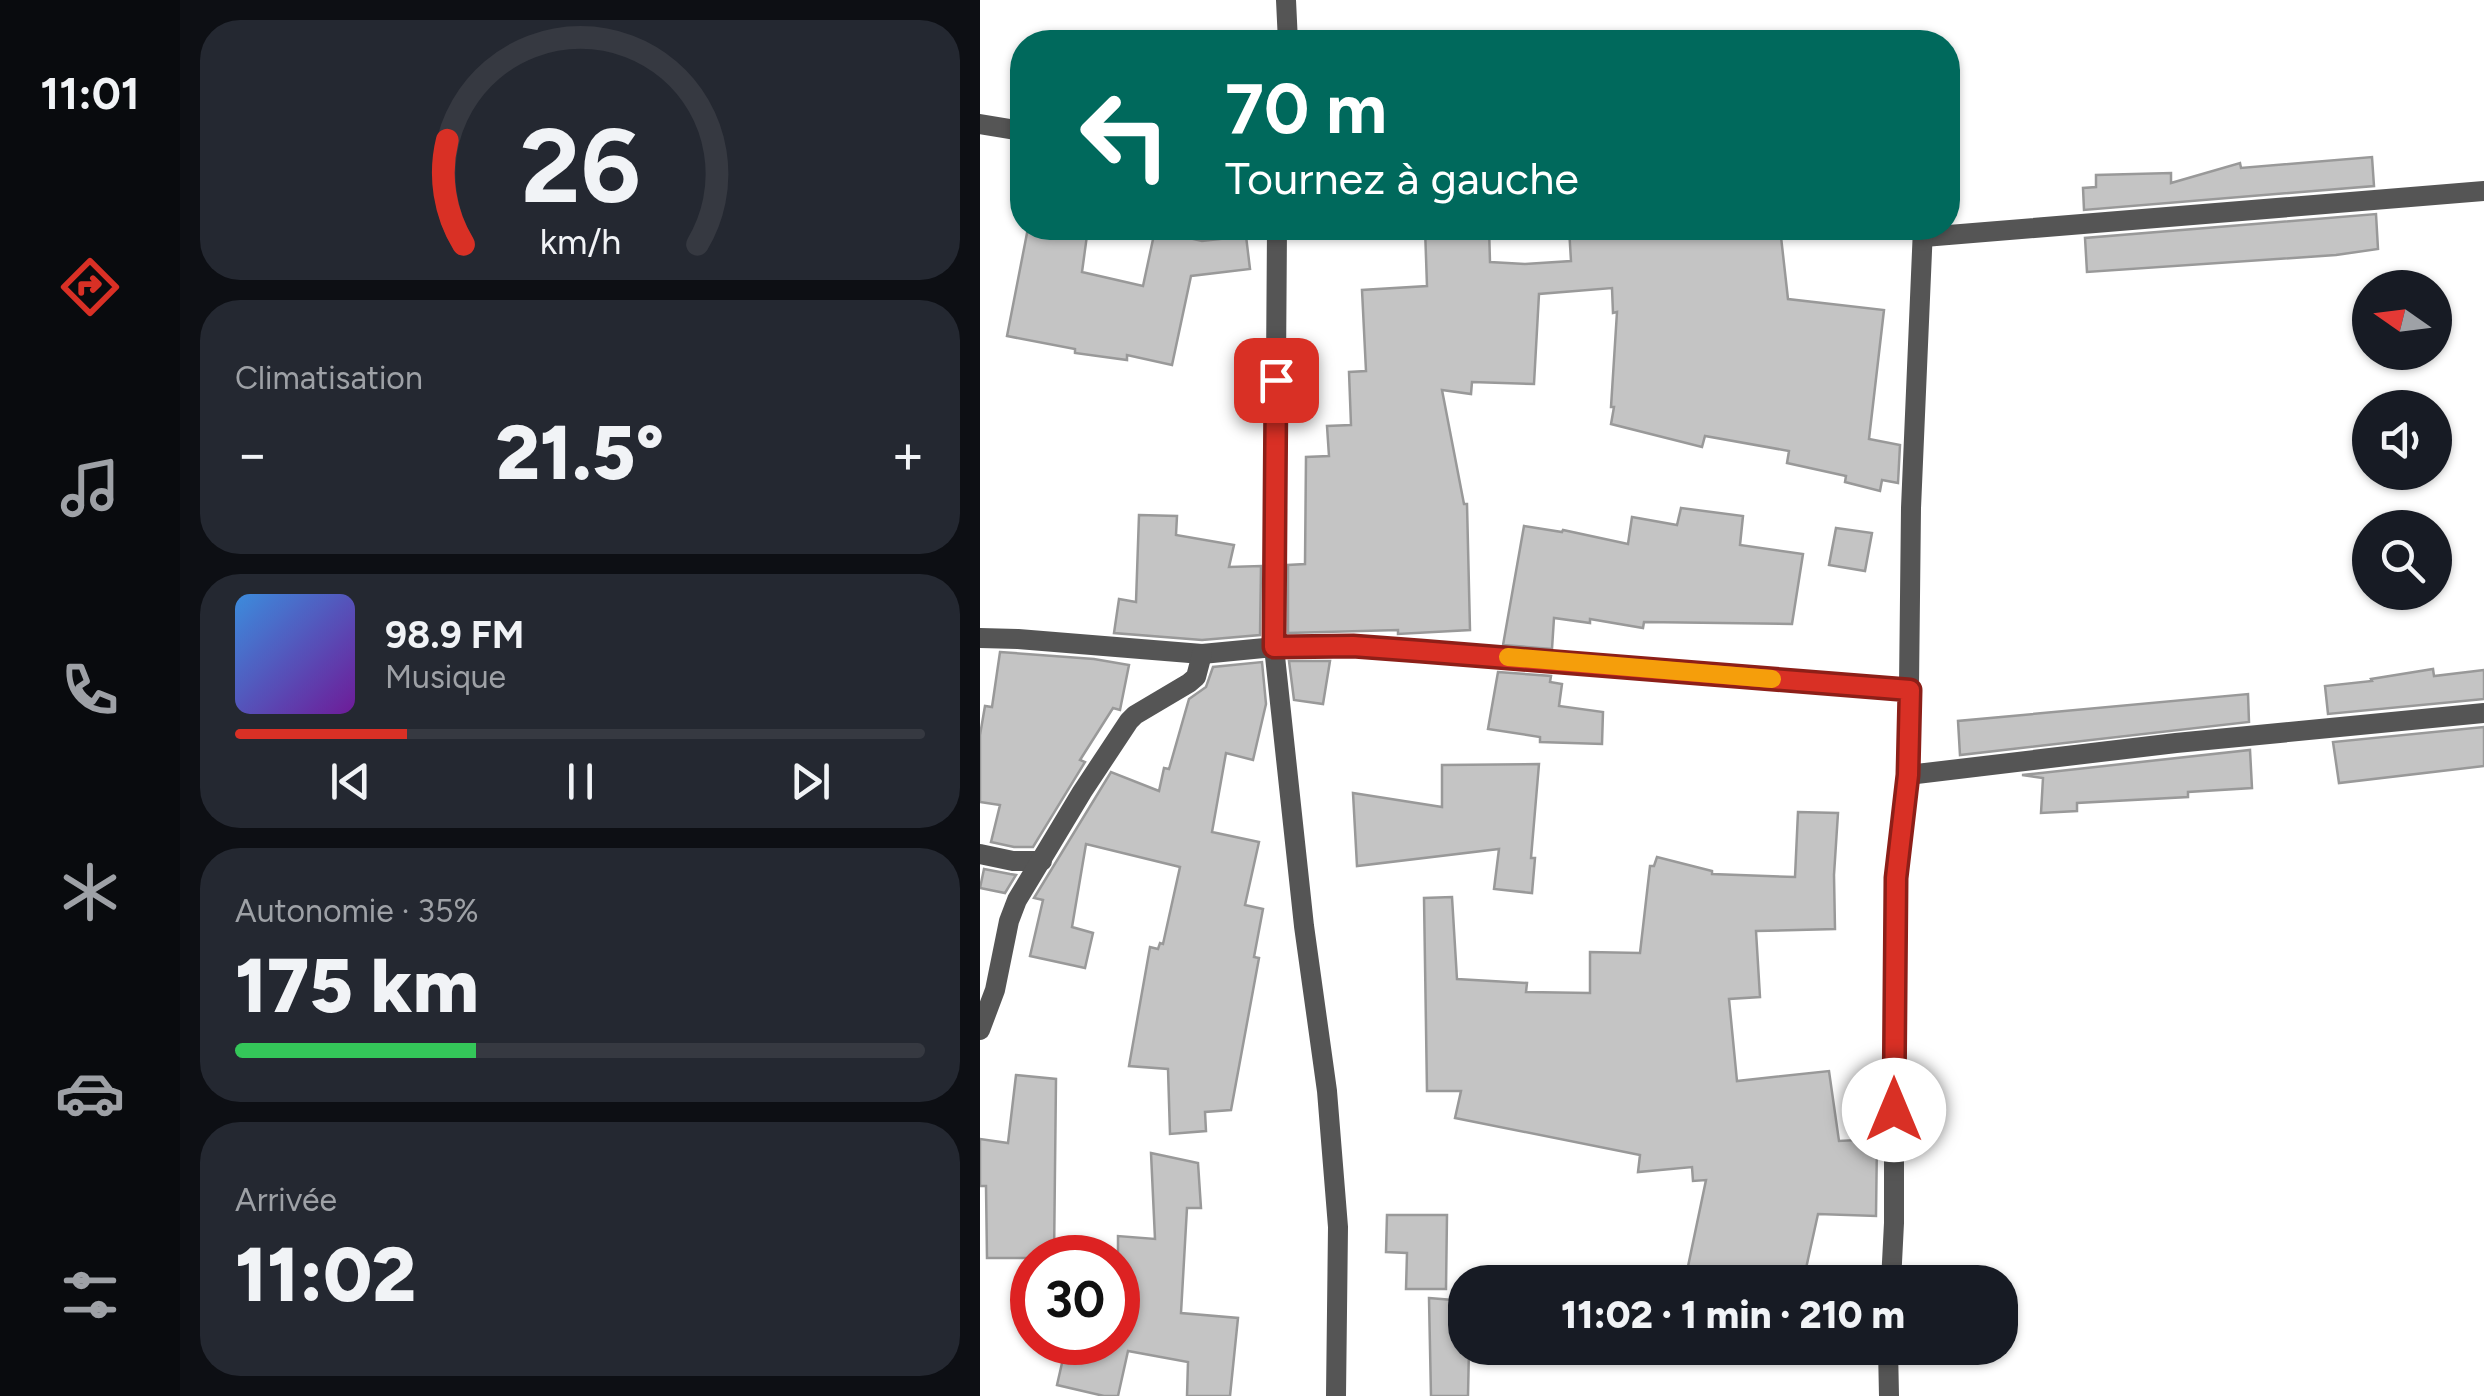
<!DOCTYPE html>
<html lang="fr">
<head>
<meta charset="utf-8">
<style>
  :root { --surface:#171b24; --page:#242831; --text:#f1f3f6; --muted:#9ea1a6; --line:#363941; --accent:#d93025 }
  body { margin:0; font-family:Figtree,sans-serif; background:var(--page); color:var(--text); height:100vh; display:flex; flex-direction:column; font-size:38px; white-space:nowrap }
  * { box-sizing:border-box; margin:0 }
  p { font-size:32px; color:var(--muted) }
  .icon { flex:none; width:55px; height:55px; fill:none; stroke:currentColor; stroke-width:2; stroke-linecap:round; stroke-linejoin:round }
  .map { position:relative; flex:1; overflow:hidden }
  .panel { display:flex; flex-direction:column; gap:20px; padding:20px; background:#0d0f14; width:800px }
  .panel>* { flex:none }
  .guide { position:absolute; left:30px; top:30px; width:950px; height:210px; border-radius:40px; box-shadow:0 2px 8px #0004; background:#00695c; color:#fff; overflow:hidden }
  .needle { width:65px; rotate:284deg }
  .controls { position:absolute; left:1372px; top:270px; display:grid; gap:20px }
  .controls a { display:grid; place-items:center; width:100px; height:100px; border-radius:50%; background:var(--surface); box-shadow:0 2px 8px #0004; font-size:50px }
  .speed { position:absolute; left:30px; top:1235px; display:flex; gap:20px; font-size:50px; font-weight:700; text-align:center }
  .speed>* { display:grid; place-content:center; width:130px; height:130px; border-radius:50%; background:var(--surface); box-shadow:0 2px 8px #0004; line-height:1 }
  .speed .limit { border:15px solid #d22; background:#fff; color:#111 }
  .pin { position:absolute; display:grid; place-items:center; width:85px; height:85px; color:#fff; margin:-42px; border-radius:20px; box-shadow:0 5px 15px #0006 }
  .me { position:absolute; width:110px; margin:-55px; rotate:0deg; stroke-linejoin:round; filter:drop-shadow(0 0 8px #0008) }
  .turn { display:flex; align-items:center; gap:35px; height:210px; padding:0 50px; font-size:45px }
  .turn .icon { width:130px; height:130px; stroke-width:2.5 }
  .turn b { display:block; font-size:70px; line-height:85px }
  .big { font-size:75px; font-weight:800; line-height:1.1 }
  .panel .tile { flex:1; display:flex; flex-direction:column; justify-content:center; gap:15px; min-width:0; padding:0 35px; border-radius:40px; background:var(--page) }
  .panel .dial { align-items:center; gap:0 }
  .dial svg { height:260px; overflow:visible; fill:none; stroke:var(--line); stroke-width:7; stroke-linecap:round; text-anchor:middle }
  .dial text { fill:var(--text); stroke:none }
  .song { display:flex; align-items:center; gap:30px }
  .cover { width:120px; height:120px; border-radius:15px; background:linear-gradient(135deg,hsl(210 70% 55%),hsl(280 70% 35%)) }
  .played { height:10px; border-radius:5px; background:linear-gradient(90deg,var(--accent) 25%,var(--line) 25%) }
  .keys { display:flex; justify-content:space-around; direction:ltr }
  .heat { display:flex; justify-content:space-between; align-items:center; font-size:55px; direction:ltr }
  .charge { height:15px; border-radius:8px; background:linear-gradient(90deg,#34c759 35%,var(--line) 0) }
  .trip { position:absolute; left:468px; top:1265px; width:570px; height:100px; border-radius:40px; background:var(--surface); box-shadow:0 2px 8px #0004; font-weight:800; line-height:100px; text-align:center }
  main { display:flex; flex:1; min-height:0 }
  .tabs { display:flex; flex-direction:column; width:180px; justify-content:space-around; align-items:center; background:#090b0e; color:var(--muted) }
  .tabs .icon { width:70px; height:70px }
  .tabs .selected { color:var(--accent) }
  .tabs b { font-size:45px; color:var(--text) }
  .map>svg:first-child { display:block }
  .building { fill:#c4c4c4; stroke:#999; stroke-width:2.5 }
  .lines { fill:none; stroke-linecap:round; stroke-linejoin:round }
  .minor { stroke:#555; stroke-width:20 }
  .route-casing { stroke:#8d1f18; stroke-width:25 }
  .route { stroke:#d93025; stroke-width:18 }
  .slow { stroke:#f59e0b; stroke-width:18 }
</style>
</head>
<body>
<main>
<nav class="tabs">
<b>11:01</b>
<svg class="icon selected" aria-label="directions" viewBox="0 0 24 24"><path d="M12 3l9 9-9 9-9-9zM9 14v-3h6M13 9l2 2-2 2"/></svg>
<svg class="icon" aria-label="music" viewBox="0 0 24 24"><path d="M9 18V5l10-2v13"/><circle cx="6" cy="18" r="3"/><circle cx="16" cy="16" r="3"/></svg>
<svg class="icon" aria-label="phone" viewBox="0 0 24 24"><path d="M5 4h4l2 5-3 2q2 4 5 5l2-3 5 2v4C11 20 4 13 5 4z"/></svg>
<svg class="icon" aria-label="climate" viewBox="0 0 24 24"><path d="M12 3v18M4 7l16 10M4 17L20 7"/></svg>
<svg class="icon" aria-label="car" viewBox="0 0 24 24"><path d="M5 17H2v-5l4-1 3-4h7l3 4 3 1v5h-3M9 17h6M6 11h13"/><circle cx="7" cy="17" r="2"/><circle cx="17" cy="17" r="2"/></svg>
<svg class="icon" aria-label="filters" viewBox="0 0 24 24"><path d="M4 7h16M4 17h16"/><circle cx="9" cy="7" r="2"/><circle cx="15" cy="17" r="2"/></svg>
</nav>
<section class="panel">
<div class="tile dial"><svg viewBox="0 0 100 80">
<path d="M14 69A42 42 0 1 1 86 69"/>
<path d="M14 69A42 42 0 0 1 9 37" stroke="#d93025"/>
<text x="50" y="56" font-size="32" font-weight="700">26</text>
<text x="50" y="72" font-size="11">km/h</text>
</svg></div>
<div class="tile"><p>Climatisation</p>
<div class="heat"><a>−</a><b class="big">21.5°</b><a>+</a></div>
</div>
<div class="tile">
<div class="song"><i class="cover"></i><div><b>98.9 FM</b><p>Musique</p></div></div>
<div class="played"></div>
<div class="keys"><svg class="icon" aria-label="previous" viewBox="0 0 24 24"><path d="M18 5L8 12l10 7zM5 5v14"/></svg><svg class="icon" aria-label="pause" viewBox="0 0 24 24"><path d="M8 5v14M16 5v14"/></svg><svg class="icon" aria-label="next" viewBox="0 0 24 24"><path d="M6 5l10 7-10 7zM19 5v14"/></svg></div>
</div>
<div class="tile"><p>Autonomie · 35%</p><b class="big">175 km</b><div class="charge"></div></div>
<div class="tile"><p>Arrivée</p><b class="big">11:02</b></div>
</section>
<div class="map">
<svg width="1504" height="1396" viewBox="0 0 1504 1396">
  <rect width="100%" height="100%" fill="#fff"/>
  <g class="building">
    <polygon points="1392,157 1394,186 1104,210 1103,188 1116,187 1116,175 1191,173 1191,183 1260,163 1261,168"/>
    <polygon points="1396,214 1398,249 1356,255 1107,272 1105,238"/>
    <polygon points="48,228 108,228 102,272 163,286 175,230 222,241 266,236 270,269 211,276 192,365 147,355 147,360 95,353 95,349 27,336"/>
    <polygon points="445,228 509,228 510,262 545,264 591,261 589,228 800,228 808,299 904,310 889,439 920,445 918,483 902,480 900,491 865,482 866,476 807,463 809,451 725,436 722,447 631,424 634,407 631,407 637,312 633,313 632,288 559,294 554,384 492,382 491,394 462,390 484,504 487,504 490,630 418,634 418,630 308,633 308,565 325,564 326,457 349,456 347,426 371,425 369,372 386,371 382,290 447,286"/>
    <polygon points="701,508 763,516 760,545 823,554 812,624 664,622 663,628 610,619 610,623 574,618 572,649 523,645 544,526 582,532 583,530 648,544 652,517 697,525"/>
    <polygon points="159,515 197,516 196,535 254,545 249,567 281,566 280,635 222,640 134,633 139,599 156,602"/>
    <polygon points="856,528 892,533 885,571 849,565"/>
    <polygon points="20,652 114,659 149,665 140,710 133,708 100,760 105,762 53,847 34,847 11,842 20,805 0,802 0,735 5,706 12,707"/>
    <polygon points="309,661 350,661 343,704 314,700"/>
    <polygon points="282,662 286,704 273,760 246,753 232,832 279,842 265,905 283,909 274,957 279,958 251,1110 225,1112 226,1131 190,1134 188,1069 149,1066 170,947 178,949 180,943 183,944 200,867 106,844 92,927 113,933 105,968 50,956 63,900 54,898 131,772 179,791 184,768 189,769 209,699 226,687 233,667"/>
    <polygon points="1453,669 1454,676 1504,670 1504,699 1348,714 1345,686 1392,681 1391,679"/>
    <polygon points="518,672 571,676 570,682 582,684 579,706 623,712 622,744 560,742 560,737 508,729"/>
    <polygon points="1268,694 1269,722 980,755 978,721"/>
    <polygon points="1504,727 1504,766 1359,783 1353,742"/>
    <polygon points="1270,750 1272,788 1208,792 1208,797 1097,803 1097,811 1061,813 1063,778 1042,775"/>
    <polygon points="559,764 551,858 555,858 552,893 514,889 519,849 377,866 373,793 462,807 462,765"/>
    <polygon points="818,812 858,813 854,875 855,929 776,931 780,997 749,999 757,1081 849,1071 859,1141 897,1139 896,1216 838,1214 823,1282 735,1282 706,1276 726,1180 713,1181 712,1167 658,1172 660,1155 475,1118 481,1091 447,1091 444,898 472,897 477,979 547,983 546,992 610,993 610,952 660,953 670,866 674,866 677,857 732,871 732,874 815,877"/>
    <polygon points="4,869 30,874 36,875 25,893 0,888"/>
    <polygon points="36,1075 76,1079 74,1258 7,1258 6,1186 0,1186 0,1139 28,1143"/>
    <polygon points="171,1153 218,1163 221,1208 207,1208 201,1313 258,1318 250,1396 207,1396 208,1362 148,1351 138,1396 124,1396 77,1385 85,1350 113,1356 116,1342 138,1342 138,1236 175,1239"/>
    <polygon points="407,1215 467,1215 466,1289 426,1289 427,1253 406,1252"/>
    <polygon points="449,1298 485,1301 485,1348 489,1348 488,1396 451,1396"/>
  </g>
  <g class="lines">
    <g class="minor">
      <polyline points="306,0 308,42"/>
      <polyline points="0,124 42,131"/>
      <polyline points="297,228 294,647 324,926 347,1091 358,1227 356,1396"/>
      <polyline points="944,237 1504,191"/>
      <polyline points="0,638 38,639 222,654 294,647 373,647 929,690"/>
      <polyline points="928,775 1196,743 1504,713"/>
      <polyline points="0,854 33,861 62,861"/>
      <polyline points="0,1030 15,990 29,921 37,900 102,792 149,721 155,715 209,683 216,677 222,654"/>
      <polyline points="911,1282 914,1223 914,936 916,878 928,775 931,508 943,228"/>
      <polyline points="908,1348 909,1396"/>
    </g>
  </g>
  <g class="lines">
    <g class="route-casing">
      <polyline id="route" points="296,380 294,647 373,646 440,651 930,690 928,775 916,878 914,1110"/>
    </g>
    <use href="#route" class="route"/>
    <polyline class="slow" points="528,657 792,679"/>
  </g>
</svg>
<div class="controls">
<a><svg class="needle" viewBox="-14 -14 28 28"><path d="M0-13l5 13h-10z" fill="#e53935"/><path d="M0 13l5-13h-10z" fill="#9ea1a6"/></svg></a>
<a><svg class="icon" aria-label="sound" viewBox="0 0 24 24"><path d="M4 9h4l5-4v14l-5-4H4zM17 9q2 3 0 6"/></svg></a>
<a><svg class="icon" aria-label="search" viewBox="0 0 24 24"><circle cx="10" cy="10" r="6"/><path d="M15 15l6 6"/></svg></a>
</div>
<div class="speed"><div class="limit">30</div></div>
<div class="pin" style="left:296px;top:380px;background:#d93025"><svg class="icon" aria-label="arrive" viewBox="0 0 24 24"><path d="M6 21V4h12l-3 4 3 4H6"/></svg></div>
<svg class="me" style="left:914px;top:1110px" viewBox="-20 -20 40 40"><circle r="19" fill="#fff"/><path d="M0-13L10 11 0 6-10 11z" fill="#d93025"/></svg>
<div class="trip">11:02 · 1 min · 210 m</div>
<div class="guide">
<div class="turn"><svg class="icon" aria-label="left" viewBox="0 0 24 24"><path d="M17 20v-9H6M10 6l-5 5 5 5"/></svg><div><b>70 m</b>Tournez à gauche</div></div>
</div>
</div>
</main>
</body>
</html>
